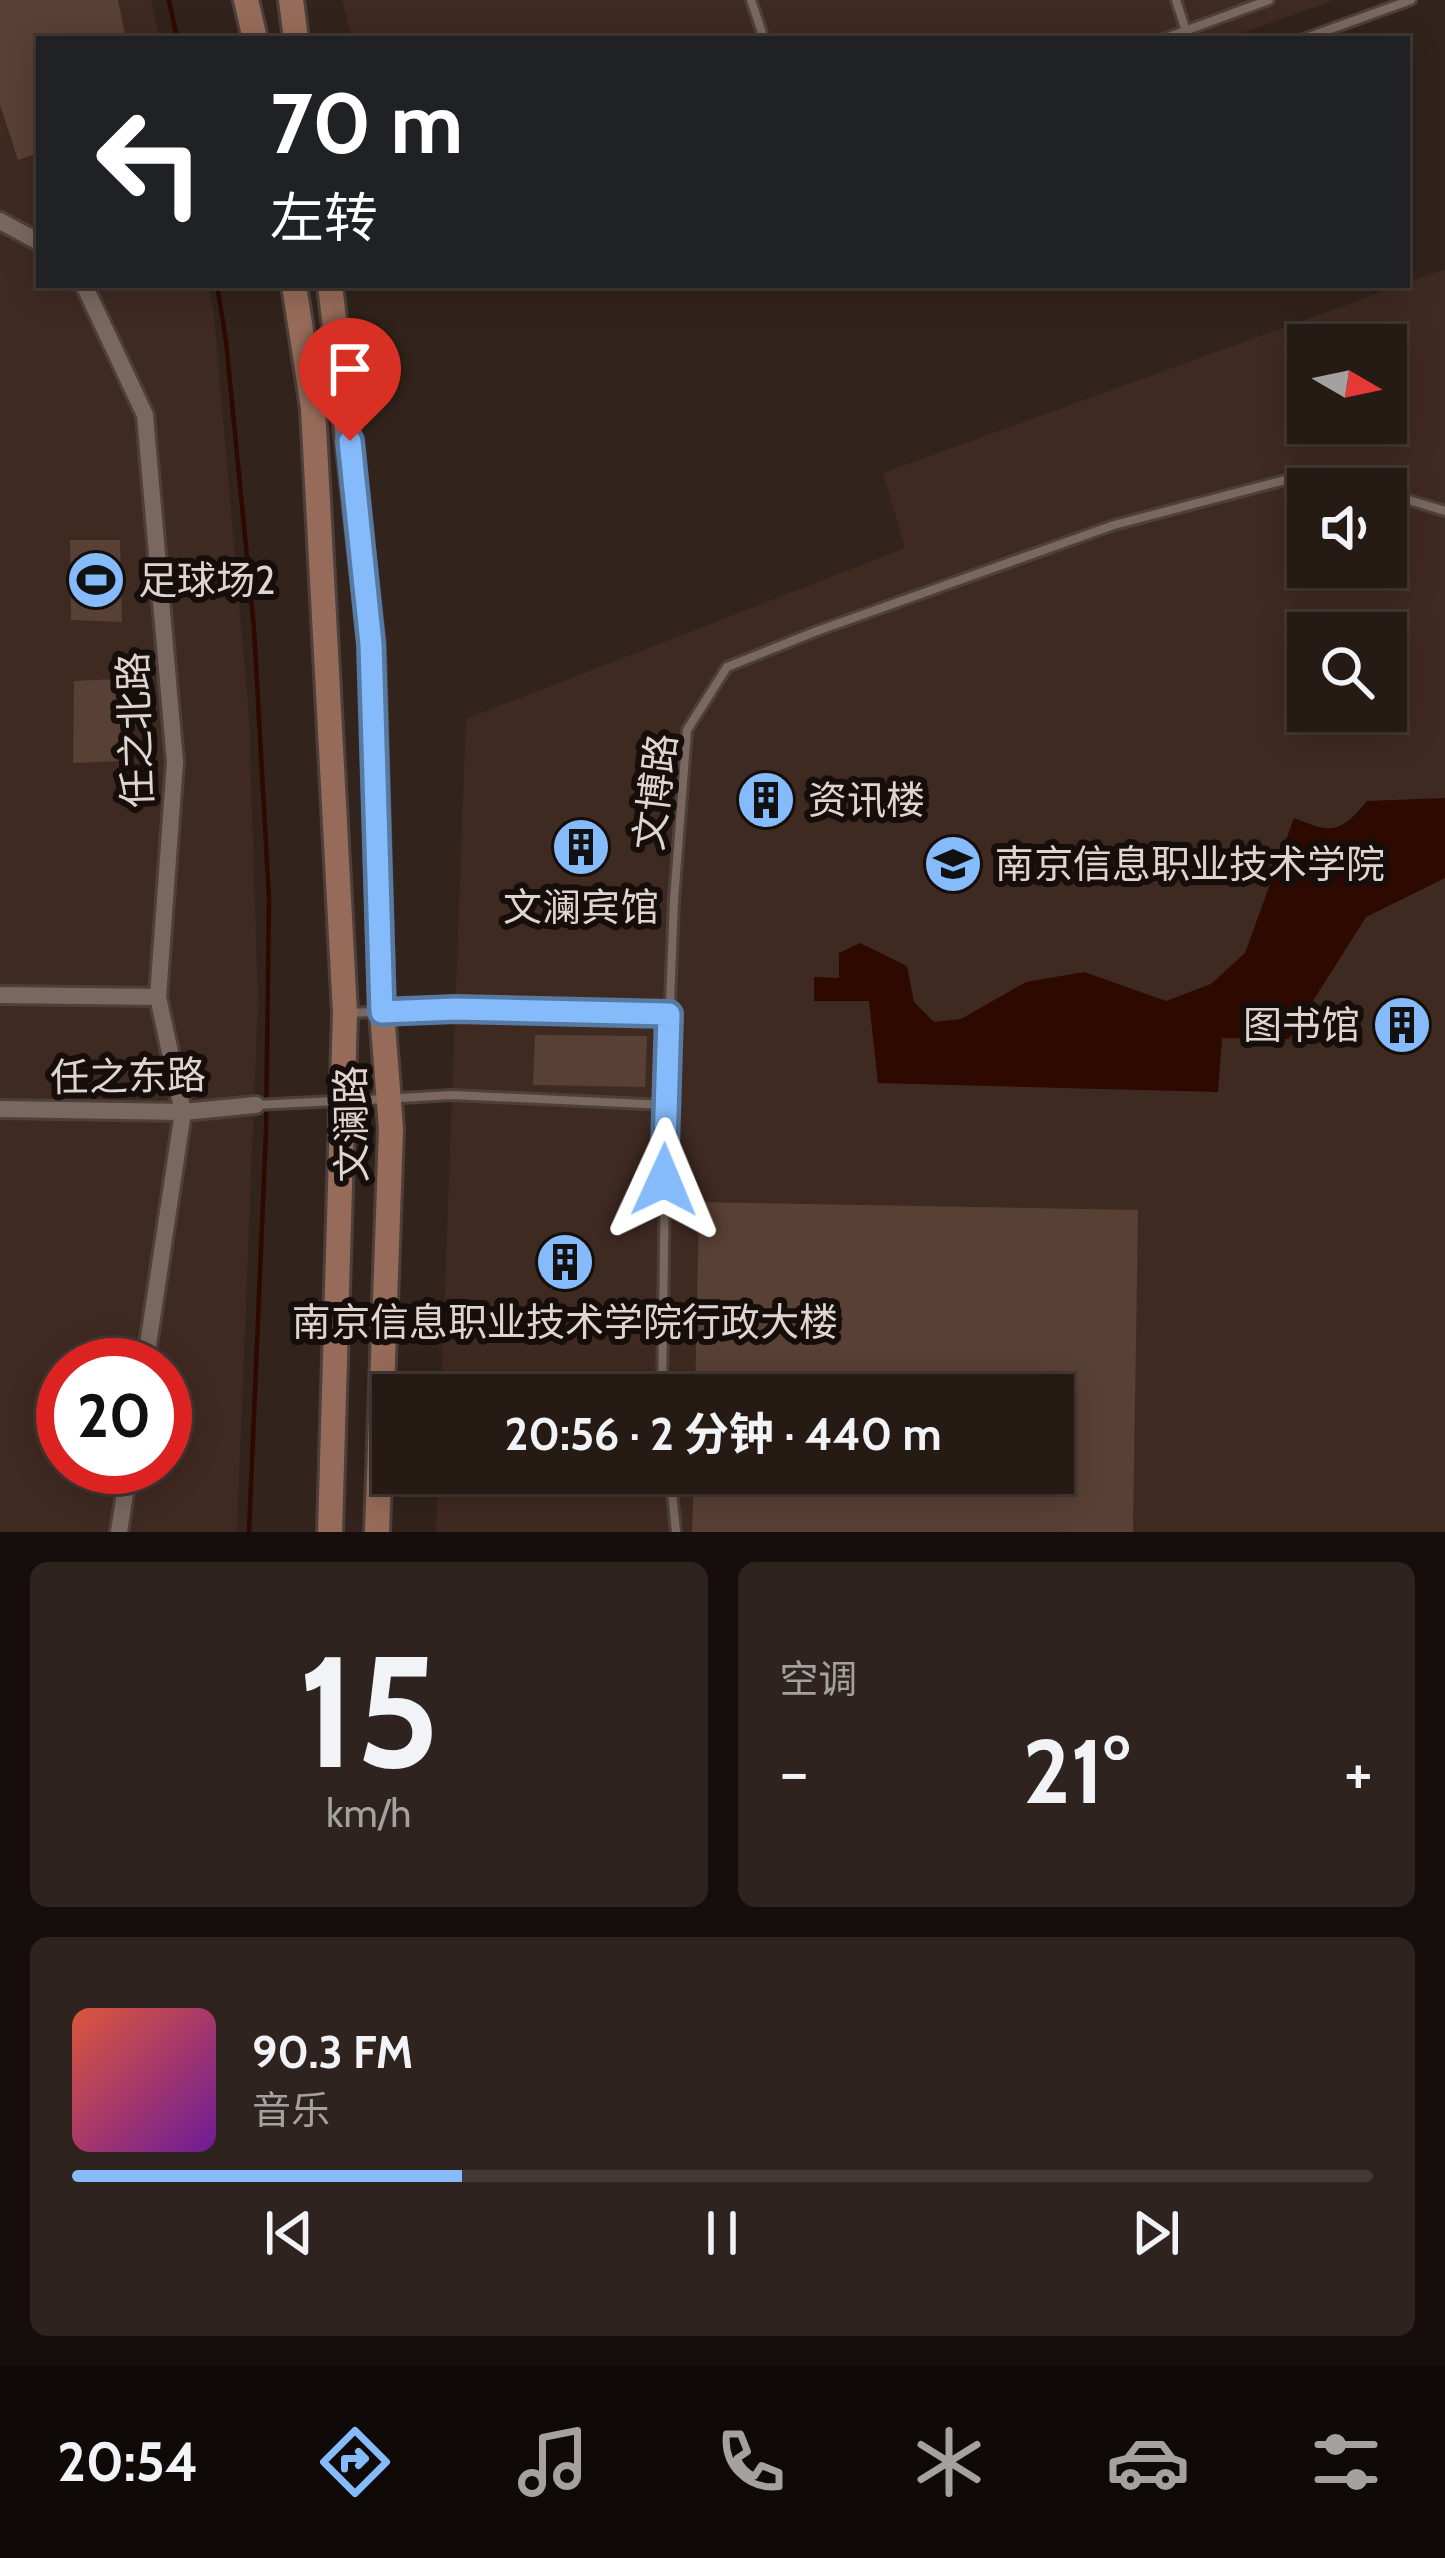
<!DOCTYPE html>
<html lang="zh">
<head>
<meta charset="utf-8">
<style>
  :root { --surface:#261a15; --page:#2e231e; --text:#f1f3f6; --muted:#a4a1a0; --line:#423834; --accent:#86bbfb }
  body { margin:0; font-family:Cabin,"Noto Sans SC",sans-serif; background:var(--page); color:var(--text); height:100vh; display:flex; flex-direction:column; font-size:45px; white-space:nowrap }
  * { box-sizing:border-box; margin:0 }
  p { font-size:39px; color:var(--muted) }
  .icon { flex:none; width:66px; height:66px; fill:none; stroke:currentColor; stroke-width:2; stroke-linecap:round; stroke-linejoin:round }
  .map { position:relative; height:1532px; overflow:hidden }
  .details { display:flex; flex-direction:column; gap:30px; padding:30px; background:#150e0c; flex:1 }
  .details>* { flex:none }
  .top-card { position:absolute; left:36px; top:36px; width:1374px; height:252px; border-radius:0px; box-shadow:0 6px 30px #0003,0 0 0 3px var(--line); background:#202124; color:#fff; overflow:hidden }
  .needle { width:78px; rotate:99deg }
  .buttons { position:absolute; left:1287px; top:324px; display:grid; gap:24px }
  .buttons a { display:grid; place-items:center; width:120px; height:120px; border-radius:0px; background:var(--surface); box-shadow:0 6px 30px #0003,0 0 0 3px var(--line); font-size:60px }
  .speed { position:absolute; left:36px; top:1338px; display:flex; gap:24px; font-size:60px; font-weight:700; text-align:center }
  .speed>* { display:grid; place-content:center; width:156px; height:156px; border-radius:50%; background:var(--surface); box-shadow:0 6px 30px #0003,0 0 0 3px var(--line); line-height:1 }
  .speed .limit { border:18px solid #d22; background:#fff; color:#111 }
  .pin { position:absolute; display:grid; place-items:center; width:102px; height:102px; color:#fff; margin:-123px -51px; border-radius:50% 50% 50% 0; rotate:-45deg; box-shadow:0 0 12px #0007 }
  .pin .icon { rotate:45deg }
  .me { position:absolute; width:132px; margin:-66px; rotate:1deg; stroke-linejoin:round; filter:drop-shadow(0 0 9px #0008) }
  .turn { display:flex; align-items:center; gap:42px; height:252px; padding:0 36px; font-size:54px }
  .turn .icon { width:156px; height:156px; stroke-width:2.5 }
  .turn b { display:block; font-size:84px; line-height:102px }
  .big { font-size:90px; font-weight:700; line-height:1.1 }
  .details .widget { flex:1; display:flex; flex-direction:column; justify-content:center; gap:18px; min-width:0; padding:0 42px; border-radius:18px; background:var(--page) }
  .details .dial { align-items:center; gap:0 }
  .dial b { font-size:156px; line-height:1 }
  .song { display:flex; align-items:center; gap:36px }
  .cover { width:144px; height:144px; border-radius:18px; background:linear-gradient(135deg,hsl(10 70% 55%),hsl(280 70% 35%)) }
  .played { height:12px; border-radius:6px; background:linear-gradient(90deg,var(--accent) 30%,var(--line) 30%) }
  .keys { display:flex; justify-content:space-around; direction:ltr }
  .heat { display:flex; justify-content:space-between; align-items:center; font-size:66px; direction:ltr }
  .details .tiles { flex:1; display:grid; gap:30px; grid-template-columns:1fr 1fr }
  .widget:last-child { grid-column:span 2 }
  .trip { position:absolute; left:372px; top:1374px; width:702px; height:120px; border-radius:0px; background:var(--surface); box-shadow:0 6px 30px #0003,0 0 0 3px var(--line); font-weight:700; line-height:120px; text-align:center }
  .menu { display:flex; height:192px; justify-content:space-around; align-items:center; background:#0f0a08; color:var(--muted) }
  .menu .icon { width:84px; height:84px }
  .menu .active { color:var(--accent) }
  .menu b { font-size:54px; color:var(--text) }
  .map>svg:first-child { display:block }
  .built { fill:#3f2a21; fill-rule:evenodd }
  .green { fill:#594035 }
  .water { fill:#2d0900 }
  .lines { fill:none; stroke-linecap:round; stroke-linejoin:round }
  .stream { stroke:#2d0900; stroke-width:4.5 }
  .service-casing { stroke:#4d403b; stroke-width:14 }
  .minor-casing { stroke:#4d403b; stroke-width:22 }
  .secondary-casing { stroke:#4d403b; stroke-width:30 }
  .service { stroke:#7a6760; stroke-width:8 }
  .minor { stroke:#7a6760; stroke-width:16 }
  .secondary { stroke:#976b59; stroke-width:24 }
  .route-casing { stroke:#577aa3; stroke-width:30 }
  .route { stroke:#86bbfb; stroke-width:21 }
  .labels { text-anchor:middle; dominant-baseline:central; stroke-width:12; stroke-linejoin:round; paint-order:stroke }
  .poi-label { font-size:39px; fill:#dfd5d0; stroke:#150e0b; text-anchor:start }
  .street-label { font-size:39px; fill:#dfd5d0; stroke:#150e0b }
</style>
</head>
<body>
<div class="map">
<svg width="1445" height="1532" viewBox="0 0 1445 1532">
  <rect width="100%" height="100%" fill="#32231c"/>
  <g class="built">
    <path d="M0 0H151L159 39H39V285H208L214 315 249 716 258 1000 237 1532H0ZM63 1365H165V1467H63Z"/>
    <polygon points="342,0 1334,0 1225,39 352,39"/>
    <path d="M1445 269V1532H436L438 1473H1053V1395H441L466 719 905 548 883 473ZM1308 345H1386V423H1308ZM1308 489H1386V567H1308ZM1308 633H1386V711H1308Z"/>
  </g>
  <g class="green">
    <polygon points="0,0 118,0 126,39 39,39 39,153 18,160 0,105"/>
    <polygon points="70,540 120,540 122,622 71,620"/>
    <polygon points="117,679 124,761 73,763 74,681"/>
    <polygon points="535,1035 647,1036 645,1087 533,1085"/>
    <polygon points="699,1202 1138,1210 1133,1532 692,1532 694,1473 1053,1473 1053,1395 695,1395"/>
  </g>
  <path class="water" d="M1445 798V878L1366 917 1289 1039 1222 1038 1218 1092 878 1083 869 1001H814V977L839 978V953L860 943 907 966 914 1002 934 1022 961 1019 1026 982 1084 972 1166 1001 1211 984 1245 953 1294 818C1332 834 1341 833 1367 801Z"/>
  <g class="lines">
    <g class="stream">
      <polyline points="169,0 177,39"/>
      <polyline points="217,285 226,341 254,629 269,899 266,1131 249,1532"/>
    </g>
    <g class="service-casing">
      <g id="service">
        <polyline points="751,0 764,39"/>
        <polyline points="1176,0 1186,31"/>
        <polyline points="1163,39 1269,0"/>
        <polyline points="1303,39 1411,0"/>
        <polyline points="1386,493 1445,511"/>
        <polyline points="347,1013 455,1009 669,1014"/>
        <polyline points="350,1101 452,1095 666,1105"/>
        <polyline points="256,1105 335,1101"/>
        <polyline points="662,1395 666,1105 674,900 687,730 727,667 817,631 1114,525 1308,474 1370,489"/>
        <polyline points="670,1473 676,1532"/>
      </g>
    </g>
    <g class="minor-casing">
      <g id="minor">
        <polyline points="0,221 39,242"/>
        <polyline points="84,285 145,415 175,762 158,997 183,1112 145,1365"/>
        <polyline points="0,995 158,997"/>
        <polyline points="0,1109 183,1112 256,1105"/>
        <polyline points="119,1532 129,1467"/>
      </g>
    </g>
    <g class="secondary-casing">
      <g id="secondary">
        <polyline points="246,0 255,39"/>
        <polyline points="291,0 296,39"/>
        <polyline points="294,285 313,408 345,1013 330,1532"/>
        <polyline points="330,285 372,645 382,1012 391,1129 377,1532"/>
      </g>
    </g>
    <use href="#service" class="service"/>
    <use href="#minor" class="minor"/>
    <use href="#secondary" class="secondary"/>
  </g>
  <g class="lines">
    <g class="route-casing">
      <polyline id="route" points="350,441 371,644 382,1012 455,1009 669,1014 664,1180"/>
    </g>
    <use href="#route" class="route"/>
  </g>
  <defs>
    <g id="stadium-disc" transform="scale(3)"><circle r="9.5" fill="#86bbfb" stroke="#150e0b"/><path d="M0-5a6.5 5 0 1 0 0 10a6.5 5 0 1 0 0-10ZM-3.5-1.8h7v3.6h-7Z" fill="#111"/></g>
    <g id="building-disc" transform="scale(3)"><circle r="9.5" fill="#86bbfb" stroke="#150e0b"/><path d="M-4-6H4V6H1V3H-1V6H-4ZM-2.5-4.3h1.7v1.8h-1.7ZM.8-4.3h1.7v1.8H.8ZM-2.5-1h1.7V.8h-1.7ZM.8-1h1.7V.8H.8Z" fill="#111"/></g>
    <g id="university-disc" transform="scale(3)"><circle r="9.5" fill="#86bbfb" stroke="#150e0b"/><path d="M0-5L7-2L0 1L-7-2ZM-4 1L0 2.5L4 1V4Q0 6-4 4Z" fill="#111"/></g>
  </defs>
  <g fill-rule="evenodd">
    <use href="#stadium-disc" x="96" y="580"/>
    <use href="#building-disc" x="766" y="800"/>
    <use href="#building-disc" x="581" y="847"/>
    <use href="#university-disc" x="953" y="864"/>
    <use href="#building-disc" x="1402" y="1025"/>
    <use href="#building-disc" x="565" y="1262"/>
  </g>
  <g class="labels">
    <g class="poi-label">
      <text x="138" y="580">足球场2</text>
      <text x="808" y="800">资讯楼</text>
      <text x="995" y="864">南京信息职业技术学院</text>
      <text x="581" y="907" text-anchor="middle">文澜宾馆</text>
      <text x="1360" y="1025" text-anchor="end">图书馆</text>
      <text x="565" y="1322" text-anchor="middle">南京信息职业技术学院行政大楼</text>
    </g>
    <g class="street-label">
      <text transform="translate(135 730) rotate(-92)">任之北路</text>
      <text transform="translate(655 792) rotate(-83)">文博路</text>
      <text transform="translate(128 1076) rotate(-1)">任之东路</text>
      <text transform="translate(351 1124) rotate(-91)">文澜路</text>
    </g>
  </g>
</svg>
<div class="buttons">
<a><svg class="needle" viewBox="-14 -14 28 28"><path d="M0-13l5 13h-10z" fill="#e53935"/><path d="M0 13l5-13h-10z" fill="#a4a1a0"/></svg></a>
<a><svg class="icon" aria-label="sound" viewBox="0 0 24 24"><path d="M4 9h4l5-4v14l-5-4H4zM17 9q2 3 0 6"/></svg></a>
<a><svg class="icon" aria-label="search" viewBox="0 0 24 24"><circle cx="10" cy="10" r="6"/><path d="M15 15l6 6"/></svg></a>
</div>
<div class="speed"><div class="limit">20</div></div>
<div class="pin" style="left:350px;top:441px;background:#d93025"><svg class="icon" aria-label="arrive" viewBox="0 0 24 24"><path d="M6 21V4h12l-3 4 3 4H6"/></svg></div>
<svg class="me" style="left:664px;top:1180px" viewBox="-20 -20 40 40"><path d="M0-17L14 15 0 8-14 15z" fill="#86bbfb" stroke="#fff" stroke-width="4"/></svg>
<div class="trip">20:56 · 2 分钟 · 440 m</div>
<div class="top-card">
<div class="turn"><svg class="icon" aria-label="left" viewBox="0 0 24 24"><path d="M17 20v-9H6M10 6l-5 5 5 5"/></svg><div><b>70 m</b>左转</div></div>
</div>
</div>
<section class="details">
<div class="tiles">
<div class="widget dial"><b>15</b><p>km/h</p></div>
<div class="widget"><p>空调</p>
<div class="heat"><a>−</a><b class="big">21°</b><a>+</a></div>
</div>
<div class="widget">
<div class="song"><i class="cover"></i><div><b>90.3 FM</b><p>音乐</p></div></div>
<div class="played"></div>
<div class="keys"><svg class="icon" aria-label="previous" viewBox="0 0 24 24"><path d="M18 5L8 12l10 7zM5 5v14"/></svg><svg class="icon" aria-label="pause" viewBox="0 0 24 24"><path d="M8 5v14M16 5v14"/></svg><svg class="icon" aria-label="next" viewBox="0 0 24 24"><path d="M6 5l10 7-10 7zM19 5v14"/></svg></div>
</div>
</div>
</section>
<nav class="menu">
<b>20:54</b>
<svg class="icon active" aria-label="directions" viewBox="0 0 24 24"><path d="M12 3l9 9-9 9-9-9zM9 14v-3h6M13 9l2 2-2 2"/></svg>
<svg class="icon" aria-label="music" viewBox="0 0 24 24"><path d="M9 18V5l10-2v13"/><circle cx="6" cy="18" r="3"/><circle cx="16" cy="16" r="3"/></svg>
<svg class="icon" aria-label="phone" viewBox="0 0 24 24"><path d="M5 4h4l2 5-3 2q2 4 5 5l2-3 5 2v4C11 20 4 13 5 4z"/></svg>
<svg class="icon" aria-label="climate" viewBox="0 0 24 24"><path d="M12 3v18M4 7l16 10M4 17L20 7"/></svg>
<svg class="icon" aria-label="car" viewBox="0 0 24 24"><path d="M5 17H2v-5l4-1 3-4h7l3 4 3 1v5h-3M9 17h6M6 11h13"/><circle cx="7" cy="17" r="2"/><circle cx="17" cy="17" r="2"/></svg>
<svg class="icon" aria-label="filters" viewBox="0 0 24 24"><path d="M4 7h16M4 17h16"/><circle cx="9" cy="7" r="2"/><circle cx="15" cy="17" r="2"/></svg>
</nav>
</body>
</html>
